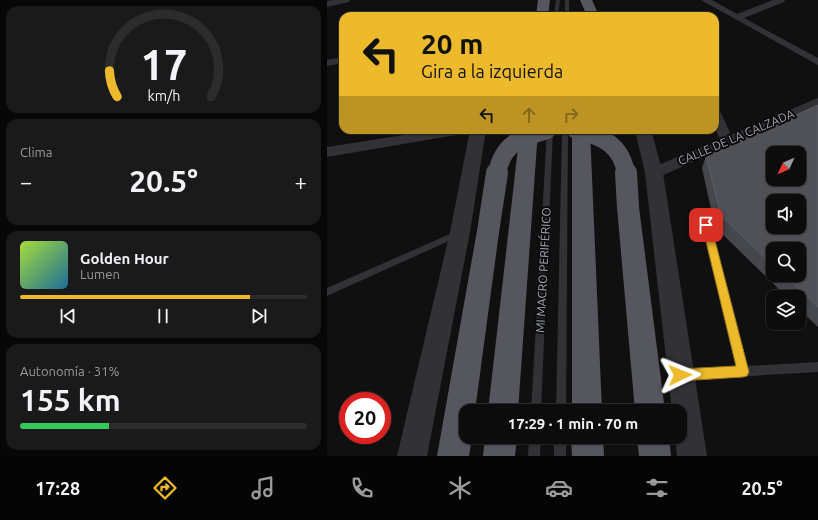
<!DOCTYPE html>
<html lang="es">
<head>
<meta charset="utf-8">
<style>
  :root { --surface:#0c0c0d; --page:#1a1a1b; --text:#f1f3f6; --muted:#9a9b9d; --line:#2c2c2e; --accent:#edba2c }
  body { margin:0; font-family:Ubuntu,sans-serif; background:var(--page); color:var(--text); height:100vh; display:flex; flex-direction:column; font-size:15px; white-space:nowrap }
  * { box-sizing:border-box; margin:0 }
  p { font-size:13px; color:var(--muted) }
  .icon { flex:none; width:22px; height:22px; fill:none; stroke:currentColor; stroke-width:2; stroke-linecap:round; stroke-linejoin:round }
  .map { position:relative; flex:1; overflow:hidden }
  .details { display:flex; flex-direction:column; gap:6px; padding:6px; background:#070707; width:327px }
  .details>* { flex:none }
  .top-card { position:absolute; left:12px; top:12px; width:380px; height:122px; border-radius:12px; box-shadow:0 1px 3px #0004,0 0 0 1px var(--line); background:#edba2c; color:#111; overflow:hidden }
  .needle { width:26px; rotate:226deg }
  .fabs { position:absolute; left:439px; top:146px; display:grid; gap:8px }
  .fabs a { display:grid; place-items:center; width:40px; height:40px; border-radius:8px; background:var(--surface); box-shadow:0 1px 3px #0004,0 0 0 1px var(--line); font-size:20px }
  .speed { position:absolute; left:12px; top:392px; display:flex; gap:8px; font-size:20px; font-weight:700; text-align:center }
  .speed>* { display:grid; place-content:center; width:52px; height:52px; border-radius:50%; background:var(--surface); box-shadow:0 1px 3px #0004,0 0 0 1px var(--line); line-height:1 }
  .speed .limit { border:6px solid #d22; background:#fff; color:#111 }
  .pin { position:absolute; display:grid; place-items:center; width:34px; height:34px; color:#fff; margin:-17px; border-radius:8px; box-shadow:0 2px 6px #0006 }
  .me { position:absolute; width:44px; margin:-22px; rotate:88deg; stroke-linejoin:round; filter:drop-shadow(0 0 3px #0008) }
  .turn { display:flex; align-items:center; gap:14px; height:84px; padding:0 16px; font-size:18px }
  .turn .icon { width:52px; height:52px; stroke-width:2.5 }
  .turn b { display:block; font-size:28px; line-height:34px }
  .lanes { display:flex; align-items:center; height:38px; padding:0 16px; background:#0003; justify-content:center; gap:20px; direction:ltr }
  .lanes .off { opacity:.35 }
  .big { font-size:30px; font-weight:700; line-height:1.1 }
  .details .card { flex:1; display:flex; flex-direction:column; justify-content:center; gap:6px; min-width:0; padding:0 14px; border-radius:12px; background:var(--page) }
  .details .dial { align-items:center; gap:0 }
  .dial svg { height:104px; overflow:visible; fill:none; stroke:var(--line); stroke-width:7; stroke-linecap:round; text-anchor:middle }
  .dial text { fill:var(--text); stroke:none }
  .song { display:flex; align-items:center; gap:12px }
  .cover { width:48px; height:48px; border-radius:6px; background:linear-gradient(135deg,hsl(80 70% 55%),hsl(200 70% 35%)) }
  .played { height:4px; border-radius:2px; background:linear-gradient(90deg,var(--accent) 80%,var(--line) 80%) }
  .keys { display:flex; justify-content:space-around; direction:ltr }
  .heat { display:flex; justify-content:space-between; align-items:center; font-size:22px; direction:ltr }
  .charge { height:6px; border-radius:3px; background:linear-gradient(90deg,#34c759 31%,var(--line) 0) }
  .trip { position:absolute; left:132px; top:404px; width:228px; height:40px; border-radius:12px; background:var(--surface); box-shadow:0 1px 3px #0004,0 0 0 1px var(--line); font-weight:700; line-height:40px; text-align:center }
  .menu { display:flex; height:64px; justify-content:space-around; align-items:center; background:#050505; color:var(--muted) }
  .menu .icon { width:28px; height:28px }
  .menu .selected { color:var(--accent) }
  .menu b { font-size:18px; color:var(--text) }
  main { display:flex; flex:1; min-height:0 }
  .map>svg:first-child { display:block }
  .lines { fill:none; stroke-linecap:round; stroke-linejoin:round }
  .service { fill:#313136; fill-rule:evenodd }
  .minor { fill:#313136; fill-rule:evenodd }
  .tertiary { fill:#313136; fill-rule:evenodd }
  .trunk { fill:#55565e; fill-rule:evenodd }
  .trunk-bridge-far1 { stroke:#55565e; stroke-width:18 }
  .trunk-bridge { stroke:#55565e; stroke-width:22 }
  .wall { fill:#46474c; fill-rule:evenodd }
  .building { fill:#505157; stroke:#5c5e65; fill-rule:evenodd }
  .route { fill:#edba2c; stroke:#9a791d }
  .labels { text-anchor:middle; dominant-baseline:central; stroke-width:4; stroke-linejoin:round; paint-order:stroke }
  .street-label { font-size:12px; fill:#a1a5b2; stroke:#0b0b0c }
</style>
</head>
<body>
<main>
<section class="details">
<div class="card dial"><svg viewBox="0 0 100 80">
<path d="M14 69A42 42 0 1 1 86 69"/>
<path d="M14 69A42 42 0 0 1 8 49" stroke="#edba2c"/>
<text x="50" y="56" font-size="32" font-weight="700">17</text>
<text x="50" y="72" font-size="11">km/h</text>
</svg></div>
<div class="card"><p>Clima</p>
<div class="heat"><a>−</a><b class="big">20.5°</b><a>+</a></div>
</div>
<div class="card">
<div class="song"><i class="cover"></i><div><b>Golden Hour</b><p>Lumen</p></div></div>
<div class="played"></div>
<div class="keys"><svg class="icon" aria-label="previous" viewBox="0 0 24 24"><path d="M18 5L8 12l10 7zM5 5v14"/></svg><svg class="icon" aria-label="pause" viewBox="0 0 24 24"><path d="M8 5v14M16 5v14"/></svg><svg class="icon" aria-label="next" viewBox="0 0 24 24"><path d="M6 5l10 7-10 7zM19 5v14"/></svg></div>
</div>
<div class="card"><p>Autonomía · 31%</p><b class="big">155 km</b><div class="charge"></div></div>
</section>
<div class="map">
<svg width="491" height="456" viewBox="0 0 491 456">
  <rect width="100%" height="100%" fill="#101011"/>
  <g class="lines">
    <g class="service">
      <polygon points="229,0 233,0 231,16 227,16"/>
      <rect x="238" y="0" width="4" height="16"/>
      <polygon points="220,130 226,130 214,411 204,411"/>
      <polygon points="235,130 241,130 239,411 229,411"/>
      <polygon points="379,222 382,223 383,225 420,366 491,362 491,372 356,380 352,379 351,375 352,371 356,370 410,367 375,225 376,223"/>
      <polygon points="132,230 135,231 136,233 135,235 0,296 0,288"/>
      <polygon points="202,437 214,437 213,456 201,456"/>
      <rect x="227" y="437" width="12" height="19"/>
    </g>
    <g class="minor">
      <polygon points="6,0 23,0 22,2 0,7 0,1"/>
      <polygon points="374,0 385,0 410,14 446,0 458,0 457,2 417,18 491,58 491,65"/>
      <polygon points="16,57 16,63 0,66 0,60"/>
      <polygon points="491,98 491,106 332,177 327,178 322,177 320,173 322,169 393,139 388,128 388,109 392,110 394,113 404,135"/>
      <polygon points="109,130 141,130 140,133 135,134 0,157 0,147"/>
    </g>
    <g class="tertiary">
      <polygon points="143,130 159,130 143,232 100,456 70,456 123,232"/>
      <polygon points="308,130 324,130 336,173 380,456 350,456 348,437 353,437 353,411 345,411 318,173"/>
    </g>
    <g class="trunk">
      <polygon points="211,0 223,0 221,16 209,16"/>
      <polygon points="253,0 265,0 272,16 260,16"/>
      <polygon points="193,130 211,130 191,411 161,411"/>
      <polygon points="245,130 263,130 275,411 245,411"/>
      <polygon points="301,199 308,201 312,207 338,411 308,411 290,207 294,201"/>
      <polygon points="162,216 170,219 173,225 148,411 139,411 139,437 145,437 142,456 110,456 151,225 154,219"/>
      <polygon points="158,437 190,437 188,456 156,456"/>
      <polygon points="244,437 276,437 277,456 245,456"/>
      <polygon points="310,437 342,437 344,456 312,456"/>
    </g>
    <g class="trunk-bridge-far1">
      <path d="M249 130C275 136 295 145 299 174"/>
      <path d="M170 174C175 144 193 138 220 130"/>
    </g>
    <g class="trunk-bridge">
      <polyline points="299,173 301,207"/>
      <polyline points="162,225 170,173"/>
    </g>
  </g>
  <path class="wall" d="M491 105V327L472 309V297H460L388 227 375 168 379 156ZM446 249 472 275H446Z"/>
  <path class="building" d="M491 105V307L457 275H472V249H446V265L394 216 379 156ZM446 153H472V179H446ZM446 201H472V227H446Z"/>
  <polygon class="route" points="379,221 384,225 422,372 420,376 416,377 353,381 349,379 348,375 349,371 353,369 409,366 375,225"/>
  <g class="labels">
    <g class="street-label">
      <text transform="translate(409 137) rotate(-23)">CALLE DE LA CALZADA</text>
      <text transform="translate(216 270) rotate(-87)">MI MACRO PERIFÉRICO</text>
    </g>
  </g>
</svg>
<div class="fabs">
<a><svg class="needle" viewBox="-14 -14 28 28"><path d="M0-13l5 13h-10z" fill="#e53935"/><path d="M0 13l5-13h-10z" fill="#9a9b9d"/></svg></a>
<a><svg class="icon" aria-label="sound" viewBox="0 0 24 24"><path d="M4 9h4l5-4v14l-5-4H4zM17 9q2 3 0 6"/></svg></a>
<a><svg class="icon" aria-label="search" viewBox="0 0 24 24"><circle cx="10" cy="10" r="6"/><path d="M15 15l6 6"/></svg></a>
<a><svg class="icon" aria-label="layers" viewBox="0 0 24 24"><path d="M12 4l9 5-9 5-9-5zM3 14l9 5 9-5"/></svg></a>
</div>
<div class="speed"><div class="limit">20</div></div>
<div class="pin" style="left:379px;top:225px;background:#d93025"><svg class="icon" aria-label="arrive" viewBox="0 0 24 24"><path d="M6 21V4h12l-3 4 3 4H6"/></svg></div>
<svg class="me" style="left:353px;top:375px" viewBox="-20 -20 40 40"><path d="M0-17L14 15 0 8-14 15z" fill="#edba2c" stroke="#fff" stroke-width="4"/></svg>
<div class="trip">17:29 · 1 min · 70 m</div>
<div class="top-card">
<div class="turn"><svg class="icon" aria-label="left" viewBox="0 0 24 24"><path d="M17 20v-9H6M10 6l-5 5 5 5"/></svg><div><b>20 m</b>Gira a la izquierda</div></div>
<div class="lanes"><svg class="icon" aria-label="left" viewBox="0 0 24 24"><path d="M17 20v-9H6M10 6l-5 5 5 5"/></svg><svg class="icon off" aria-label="ahead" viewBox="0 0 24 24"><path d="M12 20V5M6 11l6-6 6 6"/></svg><svg class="icon off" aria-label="right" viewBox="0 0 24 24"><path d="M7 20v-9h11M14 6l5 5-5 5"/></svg></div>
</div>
</div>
</main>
<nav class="menu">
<b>17:28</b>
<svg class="icon selected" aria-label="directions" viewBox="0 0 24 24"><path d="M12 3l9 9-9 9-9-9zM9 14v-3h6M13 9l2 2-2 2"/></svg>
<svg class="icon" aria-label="music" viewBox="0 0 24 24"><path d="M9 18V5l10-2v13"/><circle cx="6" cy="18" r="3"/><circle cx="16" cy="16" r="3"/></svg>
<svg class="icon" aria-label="phone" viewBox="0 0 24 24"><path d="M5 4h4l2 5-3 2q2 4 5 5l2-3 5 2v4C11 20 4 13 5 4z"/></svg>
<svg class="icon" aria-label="climate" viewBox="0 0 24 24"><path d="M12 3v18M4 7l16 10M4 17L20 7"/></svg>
<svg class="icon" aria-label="car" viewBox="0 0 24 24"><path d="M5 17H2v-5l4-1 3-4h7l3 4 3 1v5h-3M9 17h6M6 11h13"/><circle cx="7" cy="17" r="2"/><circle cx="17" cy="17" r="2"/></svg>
<svg class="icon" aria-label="filters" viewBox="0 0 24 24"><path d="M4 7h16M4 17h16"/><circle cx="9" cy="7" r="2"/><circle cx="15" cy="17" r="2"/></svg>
<b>20.5°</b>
</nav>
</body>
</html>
